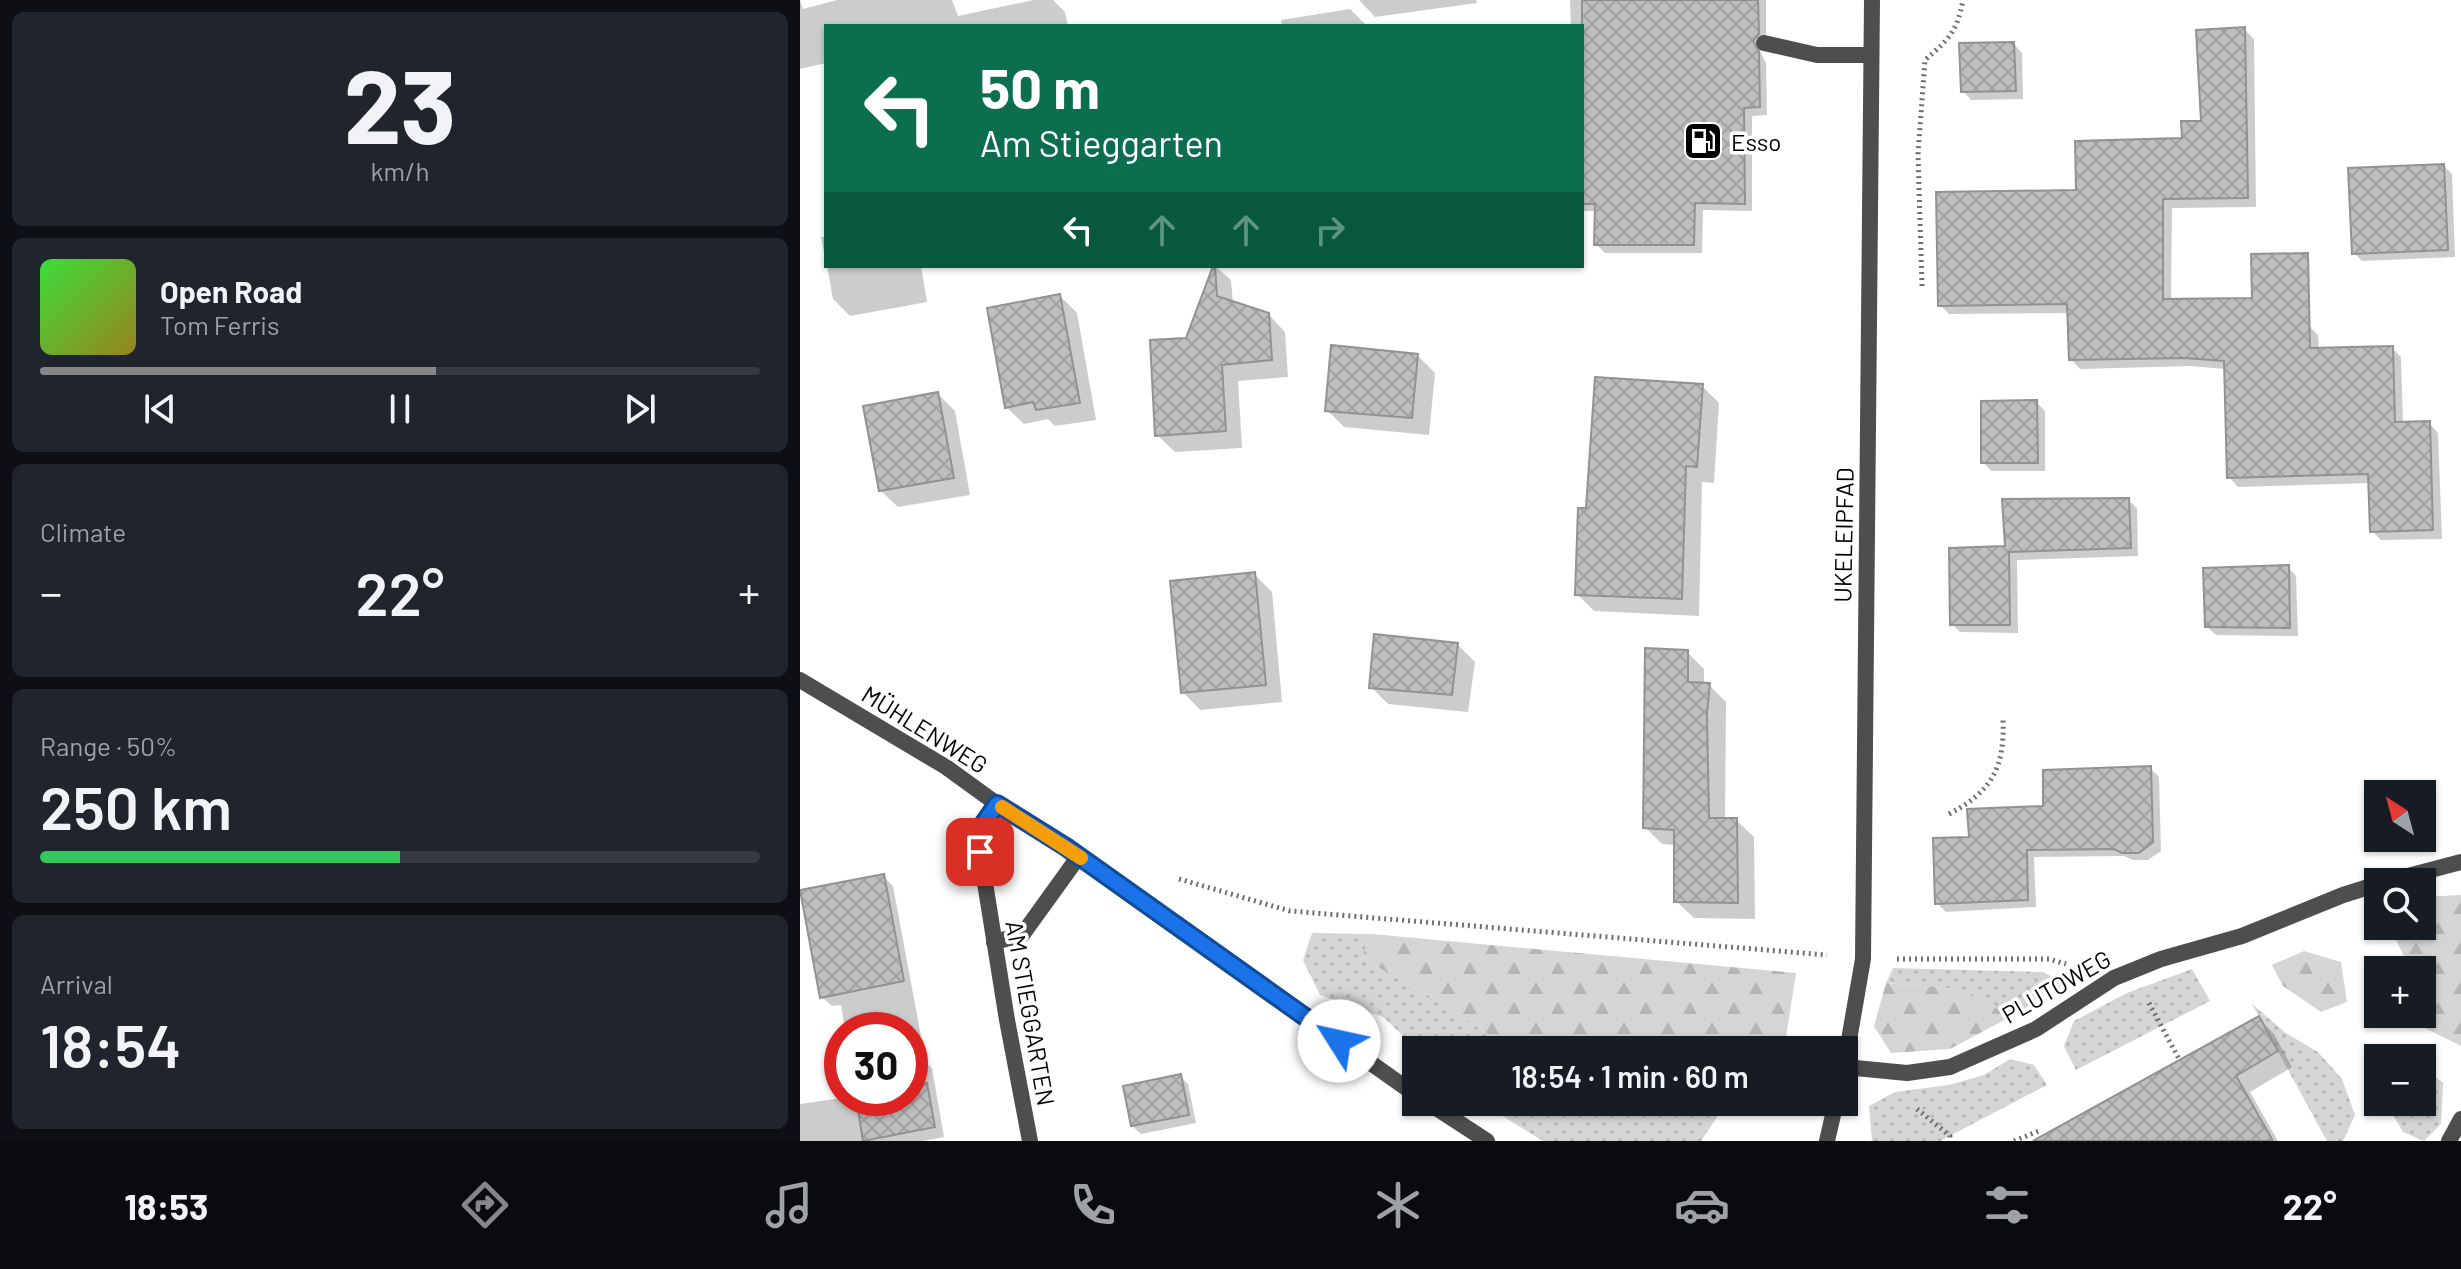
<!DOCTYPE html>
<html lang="en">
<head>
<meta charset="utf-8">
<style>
  :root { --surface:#171b24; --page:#20242c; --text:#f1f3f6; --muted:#9ea1a6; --line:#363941; --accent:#858687 }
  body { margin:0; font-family:Barlow,sans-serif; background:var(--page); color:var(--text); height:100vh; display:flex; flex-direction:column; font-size:30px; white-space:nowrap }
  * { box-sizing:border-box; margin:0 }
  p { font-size:26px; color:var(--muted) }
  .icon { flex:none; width:44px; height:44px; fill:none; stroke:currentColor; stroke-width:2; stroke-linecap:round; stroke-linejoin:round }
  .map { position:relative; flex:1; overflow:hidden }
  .drawer { display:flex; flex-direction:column; gap:12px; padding:12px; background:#0d0f14; width:800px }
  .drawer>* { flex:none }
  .guide { position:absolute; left:24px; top:24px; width:760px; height:244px; border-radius:0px; box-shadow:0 2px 6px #0004; background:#0b6e4f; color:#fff; overflow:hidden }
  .needle { width:52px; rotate:324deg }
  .fabs { position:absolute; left:1564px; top:780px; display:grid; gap:16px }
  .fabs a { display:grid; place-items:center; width:72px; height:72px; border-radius:0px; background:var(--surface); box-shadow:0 2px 6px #0004; font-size:40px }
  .speed { position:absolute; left:24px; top:1012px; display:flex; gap:16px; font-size:40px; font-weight:700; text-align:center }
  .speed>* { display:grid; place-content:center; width:104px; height:104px; border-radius:50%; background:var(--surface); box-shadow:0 2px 6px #0004; line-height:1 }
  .speed .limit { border:12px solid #d22; background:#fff; color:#111 }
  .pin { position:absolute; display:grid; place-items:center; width:68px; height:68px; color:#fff; margin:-34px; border-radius:16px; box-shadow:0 4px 12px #0006 }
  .me { position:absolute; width:88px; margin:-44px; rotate:305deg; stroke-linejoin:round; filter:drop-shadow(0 0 6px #0008) }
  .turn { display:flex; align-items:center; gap:28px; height:168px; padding:0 24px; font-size:36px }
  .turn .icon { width:104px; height:104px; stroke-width:2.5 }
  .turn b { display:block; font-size:56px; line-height:68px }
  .lanes { display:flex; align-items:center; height:76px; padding:0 24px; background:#0003; justify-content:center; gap:40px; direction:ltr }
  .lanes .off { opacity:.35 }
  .big { font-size:60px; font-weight:600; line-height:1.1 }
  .drawer .card { flex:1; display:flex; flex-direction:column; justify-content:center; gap:12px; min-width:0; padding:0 28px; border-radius:12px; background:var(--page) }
  .drawer .dial { align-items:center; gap:0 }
  .dial b { font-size:104px; line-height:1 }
  .song { display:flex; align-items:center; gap:24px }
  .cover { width:96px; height:96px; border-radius:12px; background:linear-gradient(135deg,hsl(120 70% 55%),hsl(50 70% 35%)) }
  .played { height:8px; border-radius:4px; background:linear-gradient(90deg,var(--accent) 55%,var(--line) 55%) }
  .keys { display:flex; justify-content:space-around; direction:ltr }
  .heat { display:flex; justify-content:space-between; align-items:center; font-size:44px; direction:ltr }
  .charge { height:12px; border-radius:6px; background:linear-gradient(90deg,#34c759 50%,var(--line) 0) }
  .trip { position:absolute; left:602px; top:1036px; width:456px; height:80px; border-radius:0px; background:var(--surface); box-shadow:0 2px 6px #0004; font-weight:600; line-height:80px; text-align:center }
  .menu { display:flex; height:128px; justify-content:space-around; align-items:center; background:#090b0e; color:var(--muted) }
  .menu .icon { width:56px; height:56px }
  .menu .current { color:var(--accent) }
  .menu b { font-size:36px; color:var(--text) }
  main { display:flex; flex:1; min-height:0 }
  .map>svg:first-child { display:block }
  .grass { fill:url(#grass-dots) }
  .forest { fill:url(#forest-firs) }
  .shadow { fill:#0003 }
  .building { fill:url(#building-cross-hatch); stroke:#929292; stroke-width:2 }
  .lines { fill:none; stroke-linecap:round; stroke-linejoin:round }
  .path { stroke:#707070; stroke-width:5; stroke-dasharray:2 4; stroke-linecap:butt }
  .lane { stroke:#4e4e4e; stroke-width:16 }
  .street { stroke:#4e4e4e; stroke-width:16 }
  .route-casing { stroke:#114b97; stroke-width:20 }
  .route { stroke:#1a73e8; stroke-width:14 }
  .slow { stroke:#f59e0b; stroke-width:14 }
  .labels { text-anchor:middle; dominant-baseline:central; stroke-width:7; stroke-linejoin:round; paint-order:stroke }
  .poi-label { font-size:24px; fill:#000; stroke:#fff; text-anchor:start }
  .street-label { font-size:24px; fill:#000; stroke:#fff }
</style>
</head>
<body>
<main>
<section class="drawer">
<div class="card dial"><b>23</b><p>km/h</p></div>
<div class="card">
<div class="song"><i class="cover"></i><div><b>Open Road</b><p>Tom Ferris</p></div></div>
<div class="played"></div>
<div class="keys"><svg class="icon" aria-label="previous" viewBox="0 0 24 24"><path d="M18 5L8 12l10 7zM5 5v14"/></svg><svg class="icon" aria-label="pause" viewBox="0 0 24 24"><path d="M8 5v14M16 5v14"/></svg><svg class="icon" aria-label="next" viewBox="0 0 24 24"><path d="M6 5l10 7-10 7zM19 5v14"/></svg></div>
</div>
<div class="card"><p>Climate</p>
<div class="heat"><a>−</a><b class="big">22°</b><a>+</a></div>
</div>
<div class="card"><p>Range · 50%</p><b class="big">250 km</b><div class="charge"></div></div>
<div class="card"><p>Arrival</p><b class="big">18:54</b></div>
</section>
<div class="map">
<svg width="1661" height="1141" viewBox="0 0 1661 1141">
  <defs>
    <pattern id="grass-dots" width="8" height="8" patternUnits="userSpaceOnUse" patternTransform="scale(2)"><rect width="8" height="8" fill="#d5d5d5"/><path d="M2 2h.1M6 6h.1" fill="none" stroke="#b5b5b5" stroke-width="1.8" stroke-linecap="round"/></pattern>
    <pattern id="forest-firs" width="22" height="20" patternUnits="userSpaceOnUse" patternTransform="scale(2)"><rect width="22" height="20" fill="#d5d5d5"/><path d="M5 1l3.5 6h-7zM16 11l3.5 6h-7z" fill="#b5b5b5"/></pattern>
    <pattern id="building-cross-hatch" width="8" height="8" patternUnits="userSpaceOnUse" patternTransform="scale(2)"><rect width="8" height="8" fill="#bebebe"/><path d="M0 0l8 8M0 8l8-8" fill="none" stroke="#a2a2a2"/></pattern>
  </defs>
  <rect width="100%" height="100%" fill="#fff"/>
  <g class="grass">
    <polygon points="512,933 572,934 561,958 647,1006 711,1050 618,1050 583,1017 520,995 503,960"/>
    <polygon points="1093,968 1242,972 1267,983 1212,1016 1158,989 1086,983"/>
    <polygon points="1392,969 1410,1001 1276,1070 1264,1046 1274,1021 1327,993"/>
    <polygon points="1452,1004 1486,1033 1518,1052 1542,1079 1555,1115 1543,1141 1527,1141"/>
    <polygon points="1210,1059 1234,1065 1247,1085 1140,1141 1072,1141 1069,1106 1095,1092 1149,1085 1184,1075"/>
    <polygon points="1622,1066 1643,1083 1641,1124 1624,1141 1603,1132 1586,1103 1622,1102"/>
    <polygon points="680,1102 927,1102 901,1141 743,1141"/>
  </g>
  <g class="forest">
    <polygon points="1661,895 1661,1046 1625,1028 1622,970 1611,970 1594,936 1597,926 1622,926 1622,897"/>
    <polygon points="572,934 996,973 984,1050 711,1050 647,1006 561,958"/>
    <polygon points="1504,951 1541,962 1547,1002 1521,1012 1483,986 1472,965"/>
    <polygon points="1086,983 1158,989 1212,1016 1150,1049 1091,1053 1074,1026"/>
  </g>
  <g class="shadow">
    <polygon points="0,0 3,9 37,0 152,0 158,16 234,0 253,0 265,12 268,26 26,26 26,63 0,69"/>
    <polygon points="559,0 676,0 677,3 575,17"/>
    <polygon points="770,0 966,0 966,43 960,51 966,63 967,115 952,116 952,211 903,210 902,253 805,253 796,244 796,211 782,211 782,26 771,26"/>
    <polygon points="550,9 567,26 482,26 481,20"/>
    <polygon points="1444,29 1454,39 1456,207 1372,208 1371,301 1509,326 1518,335 1519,350 1592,348 1601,357 1603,424 1629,423 1638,433 1642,539 1581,540 1572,531 1571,483 1438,487 1429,477 1426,369 1390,366 1280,369 1271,359 1270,313 1149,314 1140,305 1278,192 1384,140 1403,123"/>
    <polygon points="1214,44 1222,53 1223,99 1171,100 1163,91"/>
    <polygon points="1644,166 1652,174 1655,257 1562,261 1554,253"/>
    <polygon points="21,237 26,237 26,262"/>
    <polygon points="27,266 121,266 127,302 50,316 33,299"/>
    <polygon points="415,266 431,280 433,303 468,314 485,332 488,377 438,381 442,448 375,452 357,435 388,340"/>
    <polygon points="260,296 277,313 296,420 255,426 248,419 224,424 206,407"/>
    <polygon points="618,356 635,373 629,435 544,427 527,410"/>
    <polygon points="902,386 919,403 914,483 902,482 899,616 794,611 777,594 788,510"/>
    <polygon points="138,394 155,411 170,495 98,507 80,490"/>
    <polygon points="1236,402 1245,411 1245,471 1191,471 1183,462"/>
    <polygon points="1328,500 1337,508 1338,556 1217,560 1218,633 1160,632 1152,624 1207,548"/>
    <polygon points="1488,567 1496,576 1498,636 1416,635 1407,627"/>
    <polygon points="455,575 472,592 482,702 400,710 383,692"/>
    <polygon points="658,645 675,662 668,712 588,704 571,687"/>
    <polygon points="887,652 904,669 904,684 909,685 926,702 925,820 936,820 954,837 955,919 894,918 876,901 876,845 862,844 845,827"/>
    <polygon points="1350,768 1359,777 1361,851 1348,860 1333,860 1324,856 1234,857 1236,907 1146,912 1137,903 1171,838"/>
    <polygon points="83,876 93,886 126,1063 132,1068 144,1137 123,1141 0,1141 0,1104 42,1098 110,1098 110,1030 45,1030 41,1005 32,1006 22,997"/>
    <polygon points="1458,1018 1474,1034 1492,1067 1450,1092 1478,1141 1319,1141"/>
    <polygon points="380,1076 388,1084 396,1123 341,1134 332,1126"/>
  </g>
  <g class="building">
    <polygon points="782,0 958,0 959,34 953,41 959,52 960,107 944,108 945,204 895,203 894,245 794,245 795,204 782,204"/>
    <polygon points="1445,27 1448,198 1363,199 1363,299 1452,298 1451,254 1508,253 1510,348 1593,346 1595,422 1630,421 1633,530 1570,532 1568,474 1427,478 1424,361 1385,358 1269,360 1267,304 1138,306 1136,192 1276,190 1275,141 1382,138 1381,121 1401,121 1396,30"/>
    <polygon points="1214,42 1216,91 1161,92 1159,43"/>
    <polygon points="1644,164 1648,250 1552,254 1548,168"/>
    <polygon points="413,266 415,266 417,296 469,313 472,360 422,365 426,431 355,436 350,340 386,338"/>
    <polygon points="260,294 280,403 236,410 233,402 205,408 187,308"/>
    <polygon points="531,345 618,354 612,418 525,411"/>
    <polygon points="795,377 903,384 897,467 886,466 882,599 775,595 778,508 786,508"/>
    <polygon points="138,392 154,478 79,491 63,406"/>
    <polygon points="1237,400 1238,463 1181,463 1181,401"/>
    <polygon points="1329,498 1331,548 1209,552 1210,625 1150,625 1149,548 1205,546 1202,499"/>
    <polygon points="1489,565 1490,628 1405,627 1403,568"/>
    <polygon points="455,572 466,685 381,693 370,581"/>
    <polygon points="574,634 658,643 652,695 569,688"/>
    <polygon points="845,648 888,650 888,682 910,683 907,714 909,818 937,818 938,903 874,902 874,830 843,828"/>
    <polygon points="1351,766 1353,842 1339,853 1322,853 1314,849 1227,850 1228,900 1135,904 1133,838 1169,837 1167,809 1243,806 1243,770"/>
    <polygon points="84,874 104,981 20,998 0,890"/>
    <polygon points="1459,1016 1478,1051 1436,1076 1473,1141 1233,1141"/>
    <polygon points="381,1074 389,1115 331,1126 323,1086"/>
    <polygon points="127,1083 135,1127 63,1141 56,1098 110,1098 110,1086"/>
  </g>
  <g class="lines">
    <g class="path">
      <path d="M1122 286 1118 154 1125 60C1149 39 1157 32 1163 0"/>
      <path d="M1149 814C1191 792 1205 768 1203 720"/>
      <polyline points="379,879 490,911 1027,955"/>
      <polyline points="1097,959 1249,959 1266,964"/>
      <polyline points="1349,1003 1379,1059"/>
      <polyline points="1117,1109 1150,1136 1149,1141"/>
      <polyline points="1214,1141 1241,1130"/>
    </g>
    <g class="lane">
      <polyline points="964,43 1017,55 1071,55"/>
      <polyline points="194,942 222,935 279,856"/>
      <polyline points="1649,1141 1661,1119"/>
    </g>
    <g class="street">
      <polyline points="0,680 146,767 197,804 257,841 616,1095"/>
      <polyline points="197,804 177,833 207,1020 230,1141"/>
      <polyline points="1585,882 1661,862"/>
      <polyline points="1045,1067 1107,1073 1150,1067 1236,1029 1314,978 1361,959 1442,936 1543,895 1578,884"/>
      <polyline points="1044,1069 1063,959 1072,0"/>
      <polyline points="627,1102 687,1141"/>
      <polyline points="1027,1141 1036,1102"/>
    </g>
  </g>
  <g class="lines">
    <g class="route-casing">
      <polyline id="route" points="180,852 177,833 197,804 266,847 539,1041"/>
    </g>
    <use href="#route" class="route"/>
    <polyline class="slow" points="202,807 281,858"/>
  </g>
  <defs>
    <g id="fuel-square" transform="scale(2)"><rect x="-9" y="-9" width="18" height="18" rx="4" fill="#000" stroke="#fff"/><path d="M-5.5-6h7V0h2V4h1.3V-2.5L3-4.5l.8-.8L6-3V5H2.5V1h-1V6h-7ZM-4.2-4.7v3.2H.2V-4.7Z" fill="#fff"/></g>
  </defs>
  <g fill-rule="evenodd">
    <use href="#fuel-square" x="903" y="141"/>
  </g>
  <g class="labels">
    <g class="poi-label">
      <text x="931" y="141">Esso</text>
    </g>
    <g class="street-label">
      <text transform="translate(1043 535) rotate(-89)">UKELEIPFAD</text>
      <text transform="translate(125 729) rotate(32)">MÜHLENWEG</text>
      <text transform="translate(1256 986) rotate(-30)">PLUTOWEG</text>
      <text transform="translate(231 1013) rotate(80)">AM STIEGGARTEN</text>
    </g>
  </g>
</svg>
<div class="fabs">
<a><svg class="needle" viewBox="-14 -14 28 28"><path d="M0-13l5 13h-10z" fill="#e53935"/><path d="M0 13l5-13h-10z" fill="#9ea1a6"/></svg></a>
<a><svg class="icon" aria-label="search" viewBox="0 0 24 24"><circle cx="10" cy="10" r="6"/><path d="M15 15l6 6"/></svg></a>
<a>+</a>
<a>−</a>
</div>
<div class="speed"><div class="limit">30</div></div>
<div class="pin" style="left:180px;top:852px;background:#d93025"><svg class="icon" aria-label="arrive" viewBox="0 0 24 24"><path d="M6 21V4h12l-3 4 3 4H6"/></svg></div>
<svg class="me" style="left:539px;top:1041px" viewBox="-20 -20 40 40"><circle r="19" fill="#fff"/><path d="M0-13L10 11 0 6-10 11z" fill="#1a73e8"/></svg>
<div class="trip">18:54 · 1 min · 60 m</div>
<div class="guide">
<div class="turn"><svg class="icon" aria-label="left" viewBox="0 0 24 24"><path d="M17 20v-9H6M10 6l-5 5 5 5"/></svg><div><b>50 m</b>Am Stieggarten</div></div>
<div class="lanes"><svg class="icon" aria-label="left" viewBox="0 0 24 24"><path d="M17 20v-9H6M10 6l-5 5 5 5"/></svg><svg class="icon off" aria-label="ahead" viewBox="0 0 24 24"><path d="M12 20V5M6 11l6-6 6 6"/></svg><svg class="icon off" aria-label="ahead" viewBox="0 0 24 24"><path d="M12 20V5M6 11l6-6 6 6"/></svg><svg class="icon off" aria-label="right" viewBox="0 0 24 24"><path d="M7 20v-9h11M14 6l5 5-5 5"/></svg></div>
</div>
</div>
</main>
<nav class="menu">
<b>18:53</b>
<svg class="icon current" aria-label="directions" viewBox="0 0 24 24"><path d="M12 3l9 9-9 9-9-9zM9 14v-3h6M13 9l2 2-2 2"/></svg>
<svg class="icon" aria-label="music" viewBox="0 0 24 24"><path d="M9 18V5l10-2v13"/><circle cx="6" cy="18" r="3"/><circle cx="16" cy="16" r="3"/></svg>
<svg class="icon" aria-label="phone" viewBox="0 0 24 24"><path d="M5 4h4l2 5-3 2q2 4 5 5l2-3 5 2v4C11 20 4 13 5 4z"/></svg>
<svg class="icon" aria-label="climate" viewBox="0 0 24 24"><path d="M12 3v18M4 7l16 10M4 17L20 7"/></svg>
<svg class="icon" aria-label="car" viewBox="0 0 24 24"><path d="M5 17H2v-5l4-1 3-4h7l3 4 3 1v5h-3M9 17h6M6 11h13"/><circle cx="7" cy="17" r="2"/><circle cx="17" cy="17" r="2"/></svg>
<svg class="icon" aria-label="filters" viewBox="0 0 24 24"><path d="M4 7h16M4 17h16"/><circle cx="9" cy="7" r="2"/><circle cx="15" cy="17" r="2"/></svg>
<b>22°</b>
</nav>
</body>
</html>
